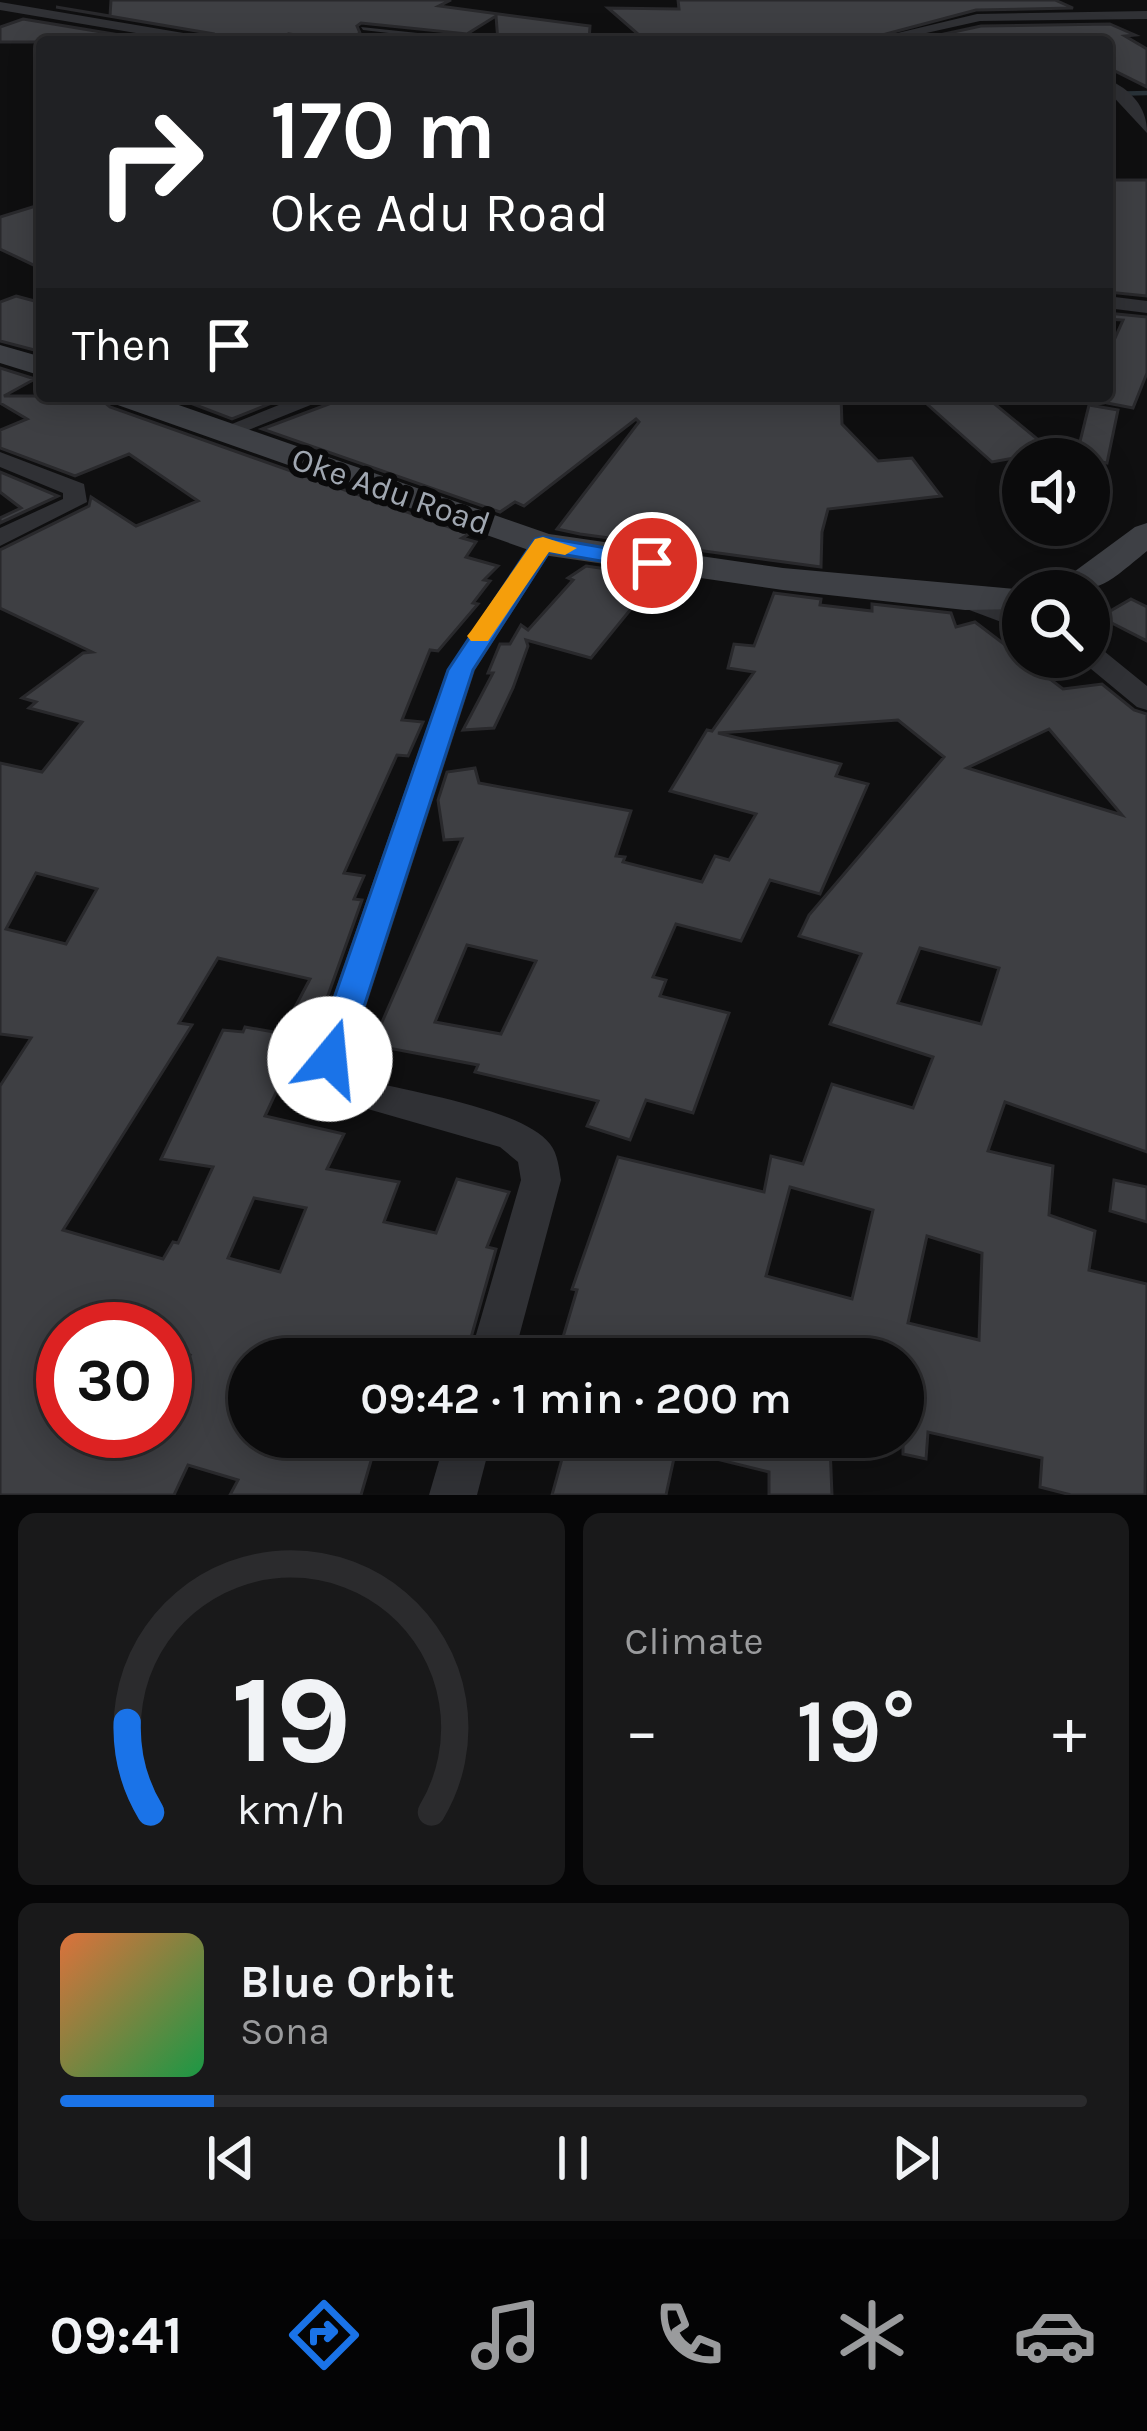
<!DOCTYPE html>
<html lang="en">
<head>
<meta charset="utf-8">
<style>
  :root { --surface:#0b0b0c; --page:#19191a; --text:#f1f3f6; --muted:#9a9b9d; --line:#2b2b2d; --accent:#1a73e8 }
  body { margin:0; font-family:Karla,sans-serif; background:var(--page); color:var(--text); height:100vh; display:flex; flex-direction:column; font-size:45px; white-space:nowrap }
  * { box-sizing:border-box; margin:0 }
  p { font-size:39px; color:var(--muted) }
  .icon { flex:none; width:66px; height:66px; fill:none; stroke:currentColor; stroke-width:2; stroke-linecap:round; stroke-linejoin:round }
  .map { position:relative; height:1495px; overflow:hidden }
  .panel { display:flex; flex-direction:column; gap:18px; padding:18px; background:#060607; flex:1 }
  .panel>* { flex:none }
  .banner { position:absolute; left:36px; top:36px; width:1077px; height:366px; border-radius:12px; box-shadow:0 6px 30px #0003,0 0 0 3px var(--line); background:#202124; color:#fff; overflow:hidden }
  .tools { position:absolute; left:1002px; top:438px; display:grid; gap:24px }
  .tools a { display:grid; place-items:center; width:108px; height:108px; border-radius:50%; background:var(--surface); box-shadow:0 6px 30px #0003,0 0 0 3px var(--line); font-size:60px }
  .speed { position:absolute; left:36px; top:1302px; display:flex; gap:24px; font-size:60px; font-weight:700; text-align:center }
  .speed>* { display:grid; place-content:center; width:156px; height:156px; border-radius:50%; background:var(--surface); box-shadow:0 6px 30px #0003,0 0 0 3px var(--line); line-height:1 }
  .speed .limit { border:18px solid #d22; background:#fff; color:#111 }
  .pin { position:absolute; display:grid; place-items:center; width:102px; height:102px; color:#fff; margin:-51px; border:6px solid #fff; border-radius:50%; box-shadow:0 3px 12px #0007 }
  .me { position:absolute; width:132px; margin:-66px; rotate:17deg; stroke-linejoin:round; filter:drop-shadow(0 0 9px #0008) }
  .turn { display:flex; align-items:center; gap:42px; height:252px; padding:0 36px; font-size:54px }
  .turn .icon { width:156px; height:156px; stroke-width:2.5 }
  .turn b { display:block; font-size:84px; line-height:102px }
  .then { display:flex; align-items:center; height:114px; padding:0 36px; background:#0003; gap:24px; font-size:45px }
  .big { font-size:90px; font-weight:600; line-height:1.1 }
  .panel .card { flex:1; display:flex; flex-direction:column; justify-content:center; gap:18px; min-width:0; padding:0 42px; border-radius:18px; background:var(--page) }
  .panel .dial { align-items:center; gap:0 }
  .dial svg { height:312px; overflow:visible; fill:none; stroke:var(--line); stroke-width:7; stroke-linecap:round; text-anchor:middle }
  .dial text { fill:var(--text); stroke:none }
  .song { display:flex; align-items:center; gap:36px }
  .cover { width:144px; height:144px; border-radius:18px; background:linear-gradient(135deg,hsl(20 70% 55%),hsl(140 70% 35%)) }
  .played { height:12px; border-radius:6px; background:linear-gradient(90deg,var(--accent) 15%,var(--line) 15%) }
  .keys { display:flex; justify-content:space-around; direction:ltr }
  .heat { display:flex; justify-content:space-between; align-items:center; font-size:66px; direction:ltr }
  .panel .tiles { flex:1; display:grid; gap:18px; grid-template-columns:1fr 1fr }
  .card:last-child { grid-column:span 2 }
  .trip { position:absolute; left:228px; top:1338px; width:696px; height:120px; border-radius:60px; background:var(--surface); box-shadow:0 6px 30px #0003,0 0 0 3px var(--line); font-weight:600; line-height:120px; text-align:center }
  .dock { display:flex; height:192px; justify-content:space-around; align-items:center; background:#040405; color:var(--muted) }
  .dock .icon { width:84px; height:84px }
  .dock .on { color:var(--accent) }
  .dock b { font-size:54px; color:var(--text) }
  .map>svg:first-child { display:block }
  .lines { fill:none; stroke-linecap:round; stroke-linejoin:round }
  .stream { stroke:#293238; stroke-width:4.5 }
  .building { fill:#3e3f43; stroke:#29292c; stroke-width:3; fill-rule:evenodd }
  .lane { fill:#303135; fill-rule:evenodd }
  .street { fill:#303135; fill-rule:evenodd }
  .secondary { fill:#3e4045; fill-rule:evenodd }
  .route { fill:#1a73e8; stroke:#114b97; stroke-width:3 }
  .slow { fill:#f59e0b }
  .labels { text-anchor:middle; dominant-baseline:central; stroke-width:12; stroke-linejoin:round; paint-order:stroke }
  .street-label { font-size:33px; fill:#a0a7b1; stroke:#0a0a0b }
</style>
</head>
<body>
<div class="map">
<svg width="1147" height="1495" viewBox="0 0 1147 1495">
  <rect width="100%" height="100%" fill="#0f0f10"/>
  <g class="lines">
    <polyline class="stream" points="1107,94 1147,93"/>
  </g>
  <g class="building">
    <polygon points="111,0 451,0 439,6 590,26 589,42 498,42 496,16 467,34 361,23 357,26 360,33 343,42 289,34 288,42 224,42 214,34 56,7 110,16"/>
    <polygon points="678,0 1055,0 1073,8 976,10 856,42 647,42 608,8 679,9"/>
    <polygon points="23,19 162,42 0,42 0,27"/>
    <polygon points="1110,24 1135,35 1125,36 1147,49 1147,87 1107,67 1107,42 907,42 981,26"/>
    <polygon points="1107,180 1147,180 1147,296 1107,292"/>
    <polygon points="42,204 42,269 0,249 0,217"/>
    <polygon points="16,296 42,303 42,352 0,341 0,302"/>
    <polygon points="1107,313 1147,317 1147,373 1133,408 1107,403 1107,356 1123,320 1107,319"/>
    <path d="M0 368 35 379 4 396H97L110 407 469 534 462 538 476 542 466 557 498 566 484 580 490 581 473 603 478 604 438 651 430 650 402 720 423 722 408 756 397 755 344 873 364 876 354 899 362 900 321 1015 294 1009 310 979 218 958 179 1023 192 1025 63 1230 163 1259 173 1242 178 1243 213 1167 161 1159 223 1030 243 1032 245 1027 302 1037 265 1116 344 1134 327 1169 399 1182 384 1222 436 1233 457 1179 509 1192 487 1247 496 1249 465 1359H249V1437H378L361 1495H230L238 1480 188 1465 174 1495H0V1086L31 1038 0 1034V763L42 772 82 722 29 708 36 702 22 698 83 653 92 652 0 608V550L89 506 91 497 136 526 198 501 129 454 75 476 0 448V430L27 419 0 403ZM36 873 97 889 66 944 6 929ZM254 1198 306 1208 280 1272 228 1258ZM63 1329H165V1347L190 1355 165 1393V1431H136L127 1448 87 1431H63Z"/>
    <polygon points="172,396 289,396 232,419"/>
    <polygon points="350,396 841,396 842,424 878,461 912,458 941,496 828,509 822,532 821,567 580,534 557,529 639,422 636,419 524,506 515,502 500,512 262,429"/>
    <polygon points="918,396 985,396 1052,451 992,462"/>
    <polygon points="1089,405 1118,410 1107,463 1076,458"/>
    <polygon points="0,472 58,496 0,523 0,518 21,508 0,492"/>
    <polygon points="586,566 691,581 672,602 644,593 591,658 526,640 528,646 513,688 494,728 463,730 493,673 488,673 500,644 510,644 521,625 528,630 573,580 568,578"/>
    <path d="M774 593 821 599 820 605 872 611V604L951 613 956 627 975 622 1063 689 1102 684 1134 710 1147 714V1152L1005 1102 988 1151 1053 1166 1049 1215 1095 1231 1089 1270 1147 1284 1145 1495H1071L1040 1487 1042 1458 928 1432 926 1459 903 1454V1359H588L589 1351 561 1344 577 1290 572 1289 618 1157 764 1192 771 1156 803 1164 832 1084 913 1108 933 1057 830 1024 861 954 799 936 809 915 944 757 898 720 718 733 841 764 836 776 868 784 820 894 770 880 741 941 676 924 653 977 666 980 660 996 729 1013 693 1113 646 1100 630 1140 587 1126 598 1101 475 1072 478 1065 372 1045 462 839 444 840 438 800 447 772 475 768 479 783 631 811 616 856 625 857 623 862 702 882 715 856 729 860 756 814 670 791 707 730 712 731 754 672 728 668 734 644 754 646ZM1049 729 1122 815 967 768ZM467 945 536 961 501 1034 435 1022ZM920 948 999 968 981 1024 898 1003ZM790 1187 873 1210 852 1299 766 1276ZM927 1236 982 1253 979 1340 908 1323Z"/>
    <polygon points="1131,599 1147,607 1147,641 1100,617"/>
    <polygon points="1114,1180 1147,1187 1147,1222 1110,1211"/>
    <polygon points="568,1437 743,1437 830,1446 832,1495 769,1495 769,1472 676,1449 666,1495 552,1495"/>
  </g>
  <g class="lines">
    <polygon class="lane" points="361,27 484,40 487,42 466,42 363,30"/>
    <g class="street">
      <polygon points="0,2 213,38 220,42 189,42 0,10"/>
      <polygon points="1147,11 1147,19 980,21 886,42 860,42 977,14"/>
      <path d="M1107 79C1130 89 1147 106 1147 133L1107 90Z"/>
      <polygon points="1107,296 1147,301 1147,313 1107,308"/>
      <polygon points="301,396 333,396 231,437 223,439 212,432"/>
      <polygon points="0,452 84,484 87,502 0,546 0,528 63,499 63,493 0,467"/>
      <path d="M543 536 556 544 475 670 349 1059 365 1080C410 1092 523 1109 550 1144 558 1154 559 1169 561 1180L513 1359H469L521 1180 518 1162 500 1147 340 1101 323 1086 311 1059 447 670 534 539Z"/>
      <polygon points="965,591 1023,612 1023,630 956,605 952,599"/>
      <polygon points="1089,645 1099,647 1147,686 1147,710 1137,707 1079,659 1089,657"/>
      <polygon points="446,1437 492,1437 477,1495 429,1495"/>
    </g>
    <g class="secondary">
      <polygon points="0,345 42,357 42,376 0,363"/>
      <polygon points="108,396 153,396 549,534 783,568 1037,591 1023,591 1023,609 965,610 783,590 543,555 112,403"/>
      <path d="M1147 523V551C1103 587 1103 591 1048 591L1135 527Z"/>
    </g>
  </g>
  <polygon class="route" points="543,537 652,556 664,563 652,570 549,552 473,670 347,1059 342,1068 330,1072 318,1068 313,1059 448,670 535,539"/>
  <polygon class="slow" points="543,537 577,548 565,555 549,552 488,641 471,641 467,636 471,631 535,539"/>
  <g class="labels">
    <g class="street-label">
      <text transform="translate(391 491) rotate(19)">Oke Adu Road</text>
    </g>
  </g>
</svg>
<div class="tools">
<a><svg class="icon" aria-label="sound" viewBox="0 0 24 24"><path d="M4 9h4l5-4v14l-5-4H4zM17 9q2 3 0 6"/></svg></a>
<a><svg class="icon" aria-label="search" viewBox="0 0 24 24"><circle cx="10" cy="10" r="6"/><path d="M15 15l6 6"/></svg></a>
</div>
<div class="speed"><div class="limit">30</div></div>
<div class="pin" style="left:652px;top:563px;background:#d93025"><svg class="icon" aria-label="arrive" viewBox="0 0 24 24"><path d="M6 21V4h12l-3 4 3 4H6"/></svg></div>
<svg class="me" style="left:330px;top:1059px" viewBox="-20 -20 40 40"><circle r="19" fill="#fff"/><path d="M0-13L10 11 0 6-10 11z" fill="#1a73e8"/></svg>
<div class="trip">09:42 · 1 min · 200 m</div>
<div class="banner">
<div class="turn"><svg class="icon" aria-label="right" viewBox="0 0 24 24"><path d="M7 20v-9h11M14 6l5 5-5 5"/></svg><div><b>170 m</b>Oke Adu Road</div></div>
<div class="then">Then<svg class="icon" aria-label="arrive" viewBox="0 0 24 24"><path d="M6 21V4h12l-3 4 3 4H6"/></svg></div>
</div>
</div>
<section class="panel">
<div class="tiles">
<div class="card dial"><svg viewBox="0 0 100 80">
<path d="M14 69A42 42 0 1 1 86 69"/>
<path d="M14 69A42 42 0 0 1 8 46" stroke="#1a73e8"/>
<text x="50" y="56" font-size="32" font-weight="700">19</text>
<text x="50" y="72" font-size="11">km/h</text>
</svg></div>
<div class="card"><p>Climate</p>
<div class="heat"><a>−</a><b class="big">19°</b><a>+</a></div>
</div>
<div class="card">
<div class="song"><i class="cover"></i><div><b>Blue Orbit</b><p>Sona</p></div></div>
<div class="played"></div>
<div class="keys"><svg class="icon" aria-label="previous" viewBox="0 0 24 24"><path d="M18 5L8 12l10 7zM5 5v14"/></svg><svg class="icon" aria-label="pause" viewBox="0 0 24 24"><path d="M8 5v14M16 5v14"/></svg><svg class="icon" aria-label="next" viewBox="0 0 24 24"><path d="M6 5l10 7-10 7zM19 5v14"/></svg></div>
</div>
</div>
</section>
<nav class="dock">
<b>09:41</b>
<svg class="icon on" aria-label="directions" viewBox="0 0 24 24"><path d="M12 3l9 9-9 9-9-9zM9 14v-3h6M13 9l2 2-2 2"/></svg>
<svg class="icon" aria-label="music" viewBox="0 0 24 24"><path d="M9 18V5l10-2v13"/><circle cx="6" cy="18" r="3"/><circle cx="16" cy="16" r="3"/></svg>
<svg class="icon" aria-label="phone" viewBox="0 0 24 24"><path d="M5 4h4l2 5-3 2q2 4 5 5l2-3 5 2v4C11 20 4 13 5 4z"/></svg>
<svg class="icon" aria-label="climate" viewBox="0 0 24 24"><path d="M12 3v18M4 7l16 10M4 17L20 7"/></svg>
<svg class="icon" aria-label="car" viewBox="0 0 24 24"><path d="M5 17H2v-5l4-1 3-4h7l3 4 3 1v5h-3M9 17h6M6 11h13"/><circle cx="7" cy="17" r="2"/><circle cx="17" cy="17" r="2"/></svg>
</nav>
</body>
</html>
